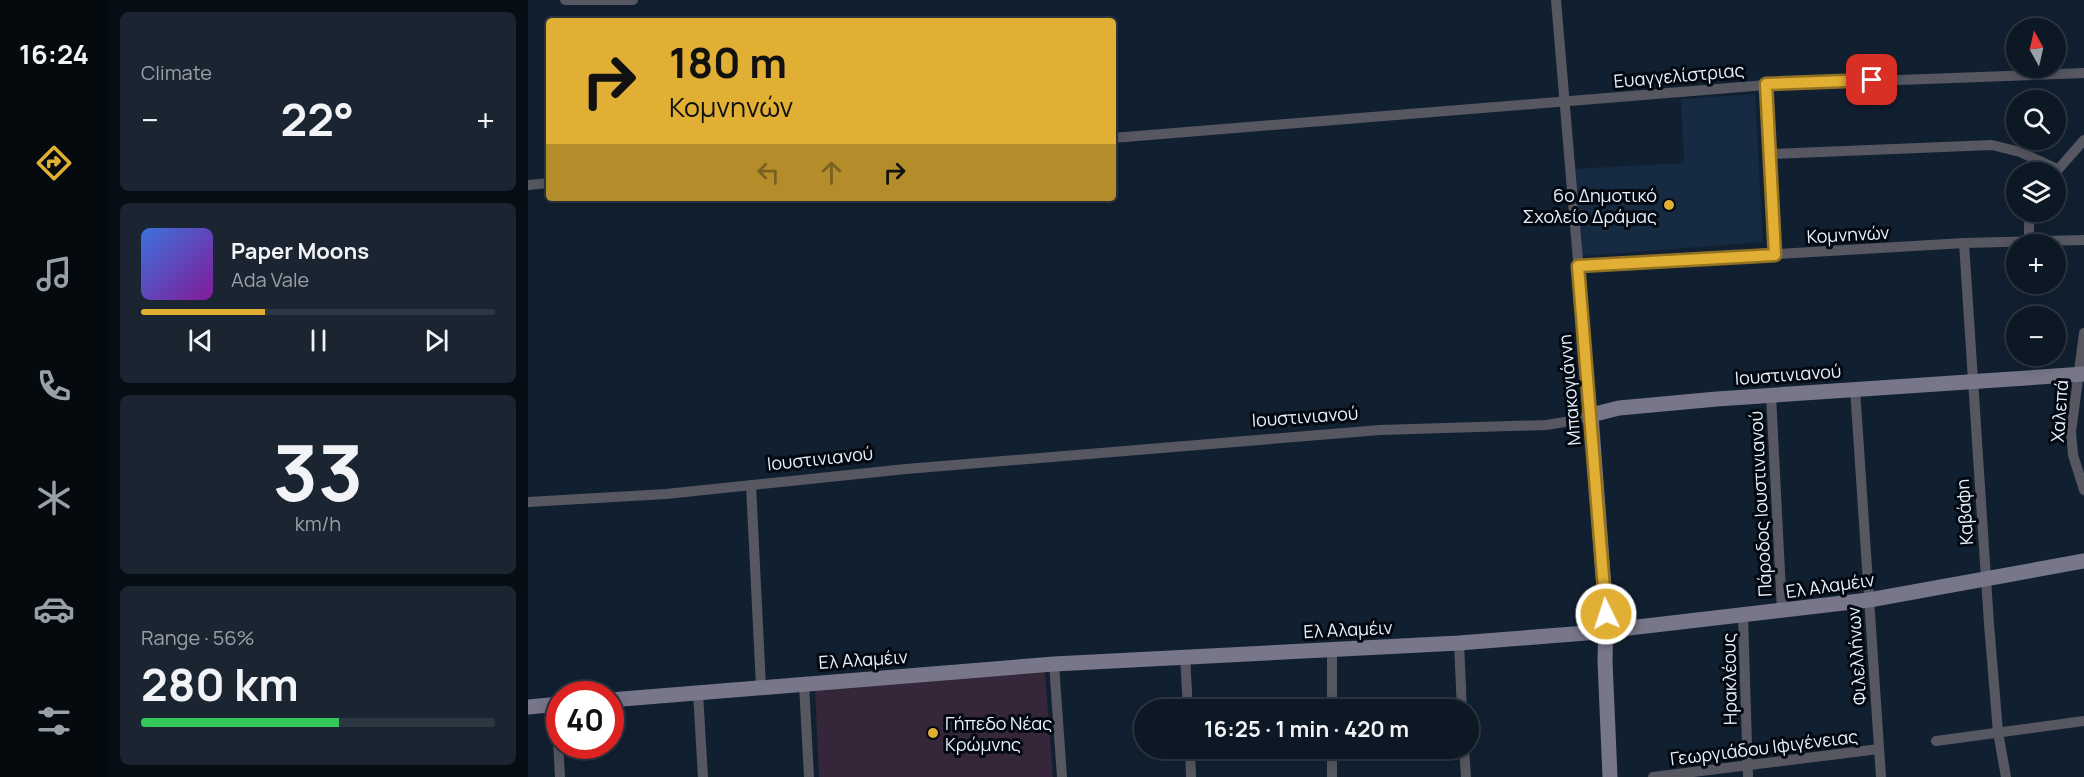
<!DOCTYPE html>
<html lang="en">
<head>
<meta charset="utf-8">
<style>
  :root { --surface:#0d1825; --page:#1b2532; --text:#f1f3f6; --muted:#9aa0a7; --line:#2d3742; --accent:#e1af34 }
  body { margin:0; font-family:Manrope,sans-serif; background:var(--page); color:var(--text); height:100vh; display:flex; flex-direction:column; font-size:22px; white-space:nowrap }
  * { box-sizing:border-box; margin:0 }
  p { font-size:20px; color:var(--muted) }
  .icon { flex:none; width:33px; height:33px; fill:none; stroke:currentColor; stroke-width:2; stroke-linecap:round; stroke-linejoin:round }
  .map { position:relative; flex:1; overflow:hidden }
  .drawer { display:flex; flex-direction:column; gap:12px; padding:12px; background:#070d14; width:420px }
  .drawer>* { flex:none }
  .banner { position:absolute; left:18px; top:18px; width:570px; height:183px; border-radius:6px; box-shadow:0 3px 15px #0003,0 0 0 2px var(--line); background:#e1af34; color:#111; overflow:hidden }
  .needle { width:39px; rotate:352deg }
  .fabs { position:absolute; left:1478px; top:18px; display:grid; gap:12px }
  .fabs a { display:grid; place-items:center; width:60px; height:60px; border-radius:50%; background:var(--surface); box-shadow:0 3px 15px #0003,0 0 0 2px var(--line); font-size:30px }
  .speed { position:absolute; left:18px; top:681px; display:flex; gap:12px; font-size:30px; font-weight:700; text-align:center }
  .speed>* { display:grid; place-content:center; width:78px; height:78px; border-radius:50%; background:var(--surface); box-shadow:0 3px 15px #0003,0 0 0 2px var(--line); line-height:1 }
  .speed .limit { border:9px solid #d22; background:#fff; color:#111 }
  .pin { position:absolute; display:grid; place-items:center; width:51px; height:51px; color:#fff; margin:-26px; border-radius:12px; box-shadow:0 3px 9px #0006 }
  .me { position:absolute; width:66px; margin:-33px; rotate:356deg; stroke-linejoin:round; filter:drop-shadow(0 0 4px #0008) }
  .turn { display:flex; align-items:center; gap:21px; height:126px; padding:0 24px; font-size:27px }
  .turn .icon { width:78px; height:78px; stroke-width:2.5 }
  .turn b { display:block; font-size:42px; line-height:51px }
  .lanes { display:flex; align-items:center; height:57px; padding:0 24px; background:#0003; justify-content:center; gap:30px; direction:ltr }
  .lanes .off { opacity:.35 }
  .big { font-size:45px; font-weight:700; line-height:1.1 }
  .drawer .card { flex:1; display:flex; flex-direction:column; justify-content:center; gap:9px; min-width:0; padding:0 21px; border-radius:9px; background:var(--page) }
  .drawer .dial { align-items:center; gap:0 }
  .dial b { font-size:78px; line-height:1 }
  .song { display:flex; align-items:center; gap:18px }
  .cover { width:72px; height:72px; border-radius:9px; background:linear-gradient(135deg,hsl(220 70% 55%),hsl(290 70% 35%)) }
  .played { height:6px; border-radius:3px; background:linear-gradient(90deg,var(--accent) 35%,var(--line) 35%) }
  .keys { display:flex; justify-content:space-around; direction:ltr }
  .heat { display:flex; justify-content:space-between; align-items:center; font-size:33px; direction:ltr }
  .charge { height:9px; border-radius:4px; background:linear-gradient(90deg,#34c759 56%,var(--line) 0) }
  .trip { position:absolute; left:606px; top:699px; width:345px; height:60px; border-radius:30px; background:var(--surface); box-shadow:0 3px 15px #0003,0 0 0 2px var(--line); font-weight:700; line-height:60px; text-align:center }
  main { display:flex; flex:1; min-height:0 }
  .dock { display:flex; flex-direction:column; width:108px; justify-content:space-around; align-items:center; background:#050a0f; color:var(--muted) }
  .dock .icon { width:42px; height:42px }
  .dock .on { color:var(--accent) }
  .dock b { font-size:27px; color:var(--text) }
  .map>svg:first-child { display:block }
  .built { fill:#162a41 }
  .green { fill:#36263a }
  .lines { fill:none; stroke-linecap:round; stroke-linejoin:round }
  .street { stroke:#575762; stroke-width:10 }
  .secondary { stroke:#777789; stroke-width:15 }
  .route-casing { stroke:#927222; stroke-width:15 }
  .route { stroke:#e1af34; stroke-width:10 }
  .poi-dot { fill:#e1af34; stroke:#040911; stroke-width:2 }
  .labels { text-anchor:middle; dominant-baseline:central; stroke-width:6; stroke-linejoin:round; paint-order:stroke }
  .street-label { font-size:18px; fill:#e7f1fe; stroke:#040911 }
  .poi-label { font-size:18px; fill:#e7f1fe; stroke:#040911; text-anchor:end }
</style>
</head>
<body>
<main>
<nav class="dock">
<b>16:24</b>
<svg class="icon on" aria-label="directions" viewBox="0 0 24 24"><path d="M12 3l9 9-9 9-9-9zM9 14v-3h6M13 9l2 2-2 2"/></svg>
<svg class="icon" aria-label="music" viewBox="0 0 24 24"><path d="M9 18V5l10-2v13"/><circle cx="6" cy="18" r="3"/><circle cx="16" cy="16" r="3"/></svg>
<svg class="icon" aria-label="phone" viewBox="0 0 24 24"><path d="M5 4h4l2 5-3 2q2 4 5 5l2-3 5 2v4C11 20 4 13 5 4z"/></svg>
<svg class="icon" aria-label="climate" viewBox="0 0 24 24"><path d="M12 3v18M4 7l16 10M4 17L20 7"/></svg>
<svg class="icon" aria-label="car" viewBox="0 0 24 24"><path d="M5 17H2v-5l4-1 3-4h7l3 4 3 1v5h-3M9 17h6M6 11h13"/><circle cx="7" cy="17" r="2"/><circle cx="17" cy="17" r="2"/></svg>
<svg class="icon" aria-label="filters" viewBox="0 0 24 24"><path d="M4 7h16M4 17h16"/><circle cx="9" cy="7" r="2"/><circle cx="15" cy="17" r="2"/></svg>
</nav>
<section class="drawer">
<div class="card"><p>Climate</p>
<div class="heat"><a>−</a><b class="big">22°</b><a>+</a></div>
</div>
<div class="card">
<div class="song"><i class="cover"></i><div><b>Paper Moons</b><p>Ada Vale</p></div></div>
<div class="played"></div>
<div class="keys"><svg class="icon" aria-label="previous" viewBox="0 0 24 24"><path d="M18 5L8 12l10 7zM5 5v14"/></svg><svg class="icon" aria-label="pause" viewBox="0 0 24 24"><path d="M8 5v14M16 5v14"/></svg><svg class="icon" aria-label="next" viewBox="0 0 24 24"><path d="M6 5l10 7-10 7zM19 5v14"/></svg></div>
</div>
<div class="card dial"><b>33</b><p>km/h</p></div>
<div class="card"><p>Range · 56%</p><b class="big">280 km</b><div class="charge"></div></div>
</section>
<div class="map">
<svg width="1556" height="777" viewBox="0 0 1556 777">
  <rect width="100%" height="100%" fill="#112031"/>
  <polygon class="built" points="1227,94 1235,242 1054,256 1046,169 1156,163 1153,99"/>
  <polygon class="green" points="517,672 525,777 291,777 287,689"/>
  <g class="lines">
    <g class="street">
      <polyline points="37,0 105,0"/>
      <polyline points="1238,85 1247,255"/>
      <polyline points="585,138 1238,85 1556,73"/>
      <polyline points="1242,154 1464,145 1492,152 1529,169"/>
      <polyline points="1527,173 1556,140"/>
      <polyline points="0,185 21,183"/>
      <polyline points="1501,241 1501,224 1506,212"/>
      <polyline points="1436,243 1461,624 1470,732 1478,777"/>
      <polyline points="1050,266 1436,243 1556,240"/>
      <polyline points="1556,333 1543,432 1545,455 1556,490"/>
      <polyline points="1327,389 1353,777"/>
      <polyline points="1243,395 1254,611"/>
      <polyline points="223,485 233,687"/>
      <polyline points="0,502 138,494 378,469 852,430 1018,425 1037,422 1063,415 1028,0"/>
      <polyline points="1215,616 1220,777"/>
      <polyline points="931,643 934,710"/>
      <polyline points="657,656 660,710"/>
      <polyline points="526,664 534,777"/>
      <polyline points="276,684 281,777"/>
      <polyline points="170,693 175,777"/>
      <polyline points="28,705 32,777"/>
      <polyline points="804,710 804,649"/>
      <polyline points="1408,741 1556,721"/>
      <polyline points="662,748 663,777"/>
      <polyline points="936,748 938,777"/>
      <polyline points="804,777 804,748"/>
      <polyline points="1125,777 1351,749"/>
    </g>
    <g class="secondary">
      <polyline points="82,700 526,664 931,643 1058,633 1341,600 1556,561"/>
      <polyline points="0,707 32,704"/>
      <polyline points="1082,777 1077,661 1078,614 1063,415 1091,408 1189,399 1556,374"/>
    </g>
  </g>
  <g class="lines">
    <g class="route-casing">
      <polyline id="route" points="1078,614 1050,266 1247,255 1238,84 1344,80"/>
    </g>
    <use href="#route" class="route"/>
  </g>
  <g class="poi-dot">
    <circle cx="1141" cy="205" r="6"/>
    <circle cx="405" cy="733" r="6"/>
  </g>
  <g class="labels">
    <g class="street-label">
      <text transform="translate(1151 75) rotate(-5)">Ευαγγελίστριας</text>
      <text transform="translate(1320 234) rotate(-3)">Κομνηνών</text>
      <text transform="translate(1260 374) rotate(-4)">Ιουστινιανού</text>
      <text transform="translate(1041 390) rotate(-95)">Μπακογιάννη</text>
      <text transform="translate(1531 411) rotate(-86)">Χαλεπά</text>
      <text transform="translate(777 416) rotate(-4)">Ιουστινιανού</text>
      <text transform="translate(292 458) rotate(-6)">Ιουστινιανού</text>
      <text transform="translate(1232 504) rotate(-93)">Πάροδος Ιουστινιανού</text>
      <text transform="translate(1436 512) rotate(-94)">Καβάφη</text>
      <text transform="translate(1302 585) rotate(-8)">Ελ Αλαμέιν</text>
      <text transform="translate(820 629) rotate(-3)">Ελ Αλαμέιν</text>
      <text transform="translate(1328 656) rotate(-94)">Φιλελλήνων</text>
      <text transform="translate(335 659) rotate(-4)">Ελ Αλαμέιν</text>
      <text transform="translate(1201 679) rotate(-91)">Ηρακλέους</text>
      <text transform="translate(1236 747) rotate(-7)">Γεωργιάδου Ιφιγένειας</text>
    </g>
    <g class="poi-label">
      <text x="1129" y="195">6o Δημοτικό<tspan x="1129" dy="21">Σχολείο Δράμας</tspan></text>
      <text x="417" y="723" text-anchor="start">Γήπεδο Νέας<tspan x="417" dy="21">Κρώμνης</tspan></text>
    </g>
  </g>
</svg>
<div class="fabs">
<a><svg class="needle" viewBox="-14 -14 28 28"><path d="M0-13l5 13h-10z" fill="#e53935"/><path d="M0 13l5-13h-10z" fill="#9aa0a7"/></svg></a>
<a><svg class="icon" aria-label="search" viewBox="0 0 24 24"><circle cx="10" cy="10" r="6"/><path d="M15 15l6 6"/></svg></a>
<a><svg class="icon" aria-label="layers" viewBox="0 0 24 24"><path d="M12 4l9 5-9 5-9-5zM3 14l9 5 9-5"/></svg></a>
<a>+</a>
<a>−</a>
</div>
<div class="speed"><div class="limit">40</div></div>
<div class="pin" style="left:1344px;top:80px;background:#d93025"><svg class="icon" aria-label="arrive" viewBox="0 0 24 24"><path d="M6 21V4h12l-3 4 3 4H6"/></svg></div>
<svg class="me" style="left:1078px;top:614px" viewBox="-20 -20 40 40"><circle r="17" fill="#e1af34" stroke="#fff" stroke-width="3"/><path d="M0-11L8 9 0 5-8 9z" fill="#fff"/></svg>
<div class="trip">16:25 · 1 min · 420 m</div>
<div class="banner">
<div class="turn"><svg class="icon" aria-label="right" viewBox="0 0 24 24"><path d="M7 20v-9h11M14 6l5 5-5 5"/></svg><div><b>180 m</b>Κομνηνών</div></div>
<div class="lanes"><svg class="icon off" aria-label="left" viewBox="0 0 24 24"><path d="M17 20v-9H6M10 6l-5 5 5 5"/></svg><svg class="icon off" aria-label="ahead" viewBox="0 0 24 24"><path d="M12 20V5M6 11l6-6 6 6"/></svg><svg class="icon" aria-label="right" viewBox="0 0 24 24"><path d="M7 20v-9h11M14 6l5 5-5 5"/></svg></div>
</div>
</div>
</main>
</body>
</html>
